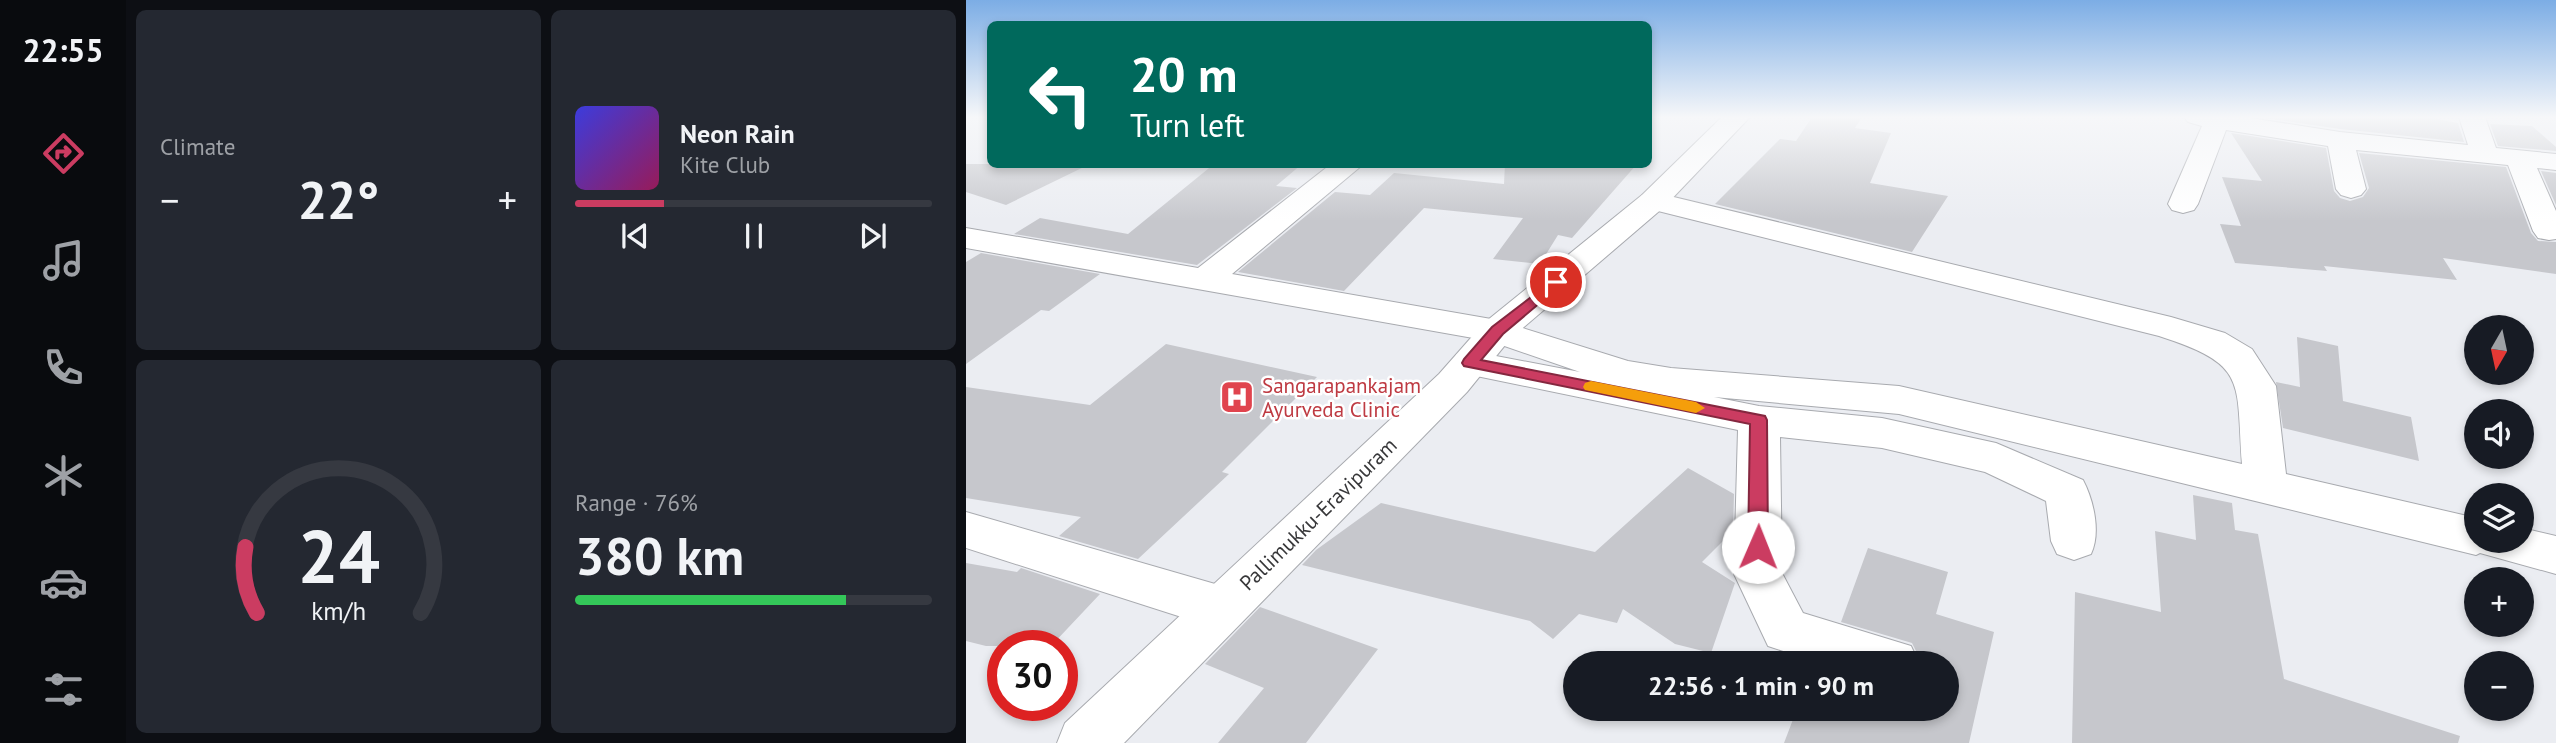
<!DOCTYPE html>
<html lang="en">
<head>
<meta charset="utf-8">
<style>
  :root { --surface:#171b24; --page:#242831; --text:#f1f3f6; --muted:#9ea1a6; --line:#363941; --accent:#cb3c61 }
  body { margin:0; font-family:"PT Sans",sans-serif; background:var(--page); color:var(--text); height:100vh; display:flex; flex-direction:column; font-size:26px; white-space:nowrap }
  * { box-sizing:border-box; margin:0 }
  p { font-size:23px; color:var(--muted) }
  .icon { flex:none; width:38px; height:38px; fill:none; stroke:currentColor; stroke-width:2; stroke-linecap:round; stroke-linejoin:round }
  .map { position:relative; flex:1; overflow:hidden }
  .panel { display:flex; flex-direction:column; gap:10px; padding:10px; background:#0d0f14; width:840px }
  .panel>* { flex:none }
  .hud { position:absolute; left:21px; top:21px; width:665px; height:147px; border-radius:10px; box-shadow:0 4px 10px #0003; background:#00695c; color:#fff; overflow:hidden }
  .needle { width:46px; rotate:189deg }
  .buttons { position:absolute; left:1498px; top:315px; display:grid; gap:14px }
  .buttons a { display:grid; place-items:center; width:70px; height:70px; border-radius:50%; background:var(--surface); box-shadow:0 4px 10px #0003; font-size:35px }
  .speed { position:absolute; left:21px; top:630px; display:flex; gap:14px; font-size:35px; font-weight:700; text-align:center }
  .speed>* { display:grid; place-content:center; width:91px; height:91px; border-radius:50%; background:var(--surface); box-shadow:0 4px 10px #0003; line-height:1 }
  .speed .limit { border:10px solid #d22; background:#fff; color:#111 }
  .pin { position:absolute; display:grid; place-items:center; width:60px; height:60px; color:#fff; margin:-30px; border:4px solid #fff; border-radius:50%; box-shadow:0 2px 7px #0007 }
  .me { position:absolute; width:77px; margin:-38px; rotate:1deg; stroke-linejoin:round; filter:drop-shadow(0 0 5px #0008) }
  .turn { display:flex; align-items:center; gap:24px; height:147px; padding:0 28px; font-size:32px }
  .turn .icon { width:91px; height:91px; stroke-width:2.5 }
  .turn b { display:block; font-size:49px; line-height:60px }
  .big { font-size:52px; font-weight:700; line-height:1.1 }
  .panel .tile { flex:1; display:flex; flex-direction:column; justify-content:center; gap:10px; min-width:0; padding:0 24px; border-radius:10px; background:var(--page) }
  .panel .dial { align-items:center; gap:0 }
  .dial svg { height:182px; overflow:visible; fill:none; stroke:var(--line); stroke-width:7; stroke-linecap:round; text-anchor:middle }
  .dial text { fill:var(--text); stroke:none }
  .song { display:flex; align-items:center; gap:21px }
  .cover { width:84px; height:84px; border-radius:10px; background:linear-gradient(135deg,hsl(240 70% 55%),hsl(330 70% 35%)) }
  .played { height:7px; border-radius:4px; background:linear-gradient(90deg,var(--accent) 25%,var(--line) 25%) }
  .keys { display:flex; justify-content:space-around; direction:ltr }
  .heat { display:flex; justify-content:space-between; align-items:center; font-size:38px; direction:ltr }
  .charge { height:10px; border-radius:5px; background:linear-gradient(90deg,#34c759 76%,var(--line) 0) }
  .panel .tiles { flex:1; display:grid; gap:10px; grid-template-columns:repeat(2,1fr) }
  .trip { position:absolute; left:597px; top:651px; width:396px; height:70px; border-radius:35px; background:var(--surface); box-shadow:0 4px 10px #0003; font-weight:700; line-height:70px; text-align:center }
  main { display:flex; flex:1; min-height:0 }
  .dock { display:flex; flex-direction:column; width:126px; justify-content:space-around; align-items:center; background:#090b0e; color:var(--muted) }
  .dock .icon { width:49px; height:49px }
  .dock .selected { color:var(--accent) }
  .dock b { font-size:32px; color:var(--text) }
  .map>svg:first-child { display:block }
  .building { fill:#c6c7cc }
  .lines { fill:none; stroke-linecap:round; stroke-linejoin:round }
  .minor-casing { stroke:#a8aaaf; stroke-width:2 }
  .major-casing { stroke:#a8aaaf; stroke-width:2 }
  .minor { fill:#fff; fill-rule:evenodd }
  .major { fill:#fff; fill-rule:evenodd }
  .route { fill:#cb3c61; stroke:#84273f; stroke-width:2 }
  .slow { fill:#f59e0b }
  .labels { text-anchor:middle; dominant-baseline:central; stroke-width:5; stroke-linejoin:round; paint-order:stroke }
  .health-label { font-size:21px; fill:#be3a42; stroke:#fff; text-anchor:start }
  .street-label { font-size:21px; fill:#38383a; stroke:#fff }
</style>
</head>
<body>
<main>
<nav class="dock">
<b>22:55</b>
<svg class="icon selected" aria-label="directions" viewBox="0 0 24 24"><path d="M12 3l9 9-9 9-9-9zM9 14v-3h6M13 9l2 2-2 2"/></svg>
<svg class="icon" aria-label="music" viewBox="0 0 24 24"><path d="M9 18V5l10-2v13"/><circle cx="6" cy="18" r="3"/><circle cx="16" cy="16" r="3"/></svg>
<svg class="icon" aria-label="phone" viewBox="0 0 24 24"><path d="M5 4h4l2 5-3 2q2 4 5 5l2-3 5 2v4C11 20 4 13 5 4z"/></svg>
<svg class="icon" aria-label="climate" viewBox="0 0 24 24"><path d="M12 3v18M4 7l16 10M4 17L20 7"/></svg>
<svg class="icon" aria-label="car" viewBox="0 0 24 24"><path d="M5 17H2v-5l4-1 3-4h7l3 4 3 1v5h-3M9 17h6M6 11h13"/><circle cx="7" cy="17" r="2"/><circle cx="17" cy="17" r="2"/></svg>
<svg class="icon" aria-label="filters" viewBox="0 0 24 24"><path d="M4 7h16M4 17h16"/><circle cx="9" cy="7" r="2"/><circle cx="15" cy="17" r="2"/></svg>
</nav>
<section class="panel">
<div class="tiles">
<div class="tile"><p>Climate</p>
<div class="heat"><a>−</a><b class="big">22°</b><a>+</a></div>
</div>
<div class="tile">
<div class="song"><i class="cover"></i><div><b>Neon Rain</b><p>Kite Club</p></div></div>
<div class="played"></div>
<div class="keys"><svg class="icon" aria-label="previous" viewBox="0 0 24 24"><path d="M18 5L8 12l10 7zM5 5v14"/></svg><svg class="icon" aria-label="pause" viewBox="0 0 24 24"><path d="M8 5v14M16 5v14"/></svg><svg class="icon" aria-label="next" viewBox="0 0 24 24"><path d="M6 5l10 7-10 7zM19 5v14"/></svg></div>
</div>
<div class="tile dial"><svg viewBox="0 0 100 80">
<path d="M14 69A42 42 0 1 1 86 69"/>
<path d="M14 69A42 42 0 0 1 9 40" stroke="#cb3c61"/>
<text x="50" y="56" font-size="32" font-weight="700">24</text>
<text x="50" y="72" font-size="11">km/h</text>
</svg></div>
<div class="tile"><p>Range · 76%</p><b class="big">380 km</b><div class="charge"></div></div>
</div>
</section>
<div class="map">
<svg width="1590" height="743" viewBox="0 0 1590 743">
  <rect width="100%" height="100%" fill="#ebedf2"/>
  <g class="building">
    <polygon points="846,117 896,117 889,128 925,133 904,183 982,196 946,252 749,204 814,139 830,141"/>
    <polygon points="1293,117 1459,117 1492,123 1498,142 1374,129"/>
    <polygon points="1524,124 1566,126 1590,147 1590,151 1532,146"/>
    <polygon points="1265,133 1360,148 1368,191 1374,198 1384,201 1397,197 1403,188 1393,153 1540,167 1565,233 1572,241 1590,242 1590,274 1477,258 1491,280 1358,266 1361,271 1269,263 1254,224 1275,226 1256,177 1296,181"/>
    <polygon points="0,164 124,164 40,205 0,192"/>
    <polygon points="248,164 336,164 310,186 331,188 231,265 48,234 74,218 162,234"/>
    <polygon points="539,164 671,164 606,238 592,235 574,264 527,259 557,218 458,208 378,291 272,272 369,192 404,195 428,173 538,184"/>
    <polygon points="1575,171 1590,173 1590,205"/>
    <polygon points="15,253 134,274 83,311 75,310 0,364 0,262"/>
    <polygon points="1331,337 1372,346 1377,401 1445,417 1453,461 1317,428 1310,382 1334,387"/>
    <polygon points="200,344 351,377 256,472 263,474 172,559 93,536 115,517 0,498 0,387 124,405"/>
    <polygon points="722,468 768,494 767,531 736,562 769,583 745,653 709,644 657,609 651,623 613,614 587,639 564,621 336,565 350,550 415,503 629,552"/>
    <polygon points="1227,495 1266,503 1269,530 1292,534 1318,679 1494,736 1492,743 1106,743 1109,592 1195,612 1189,531 1230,540"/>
    <polygon points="902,548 982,572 970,614 1028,632 1003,743 818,743 831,709 980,709 980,663 956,663 946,643 875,622"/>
    <polygon points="0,563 51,572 55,568 134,594 85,646 20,646 0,641"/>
    <polygon points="294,607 412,649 340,743 252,743 298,688 239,664"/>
  </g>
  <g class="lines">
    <g class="minor-casing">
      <g id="minor">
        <polygon points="1218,117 1278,117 1374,132 1502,145 1493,117 1519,117 1530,148 1590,154 1590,170 1571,168 1590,211 1590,239 1583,240 1572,238 1567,231 1542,165 1390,150 1400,189 1395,195 1385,198 1375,195 1370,189 1362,146 1260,130 1232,204 1228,210 1217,213 1206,210 1202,204 1236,126 1222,122"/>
        <path d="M365 164H392L394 167 266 274 531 320 662 361 705 368 933 386 1276 464C1270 379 1282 365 1193 336L676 207 672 201 676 195 687 192 1205 317 1259 333 1286 349 1310 386 1320 474 1510 518V541H1556V528L1590 536V574L1514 553 1510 555 933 414 748 397 793 406 916 418 1030 443 1117 480C1128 501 1135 533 1125 554L1108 560 1091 554 1085 541 1080 501 1019 472 916 448 814 437 816 573 837 613 945 646 953 663H853L802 646 768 574 772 430 491 372 485 363 491 354 504 351 614 372 524 341 0 248V228L232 268Z"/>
        <polygon points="0,512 256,586 274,593 281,608 274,623 256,630 0,548"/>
      </g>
    </g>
    <g class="major-casing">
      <polygon id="major" points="756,117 784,117 698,207 544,339 501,392 158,743 91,743 99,723 473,374 518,323 676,195"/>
    </g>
    <use href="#minor" class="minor"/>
    <use href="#major" class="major"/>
  </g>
  <linearGradient id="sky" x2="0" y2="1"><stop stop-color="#7cade5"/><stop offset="0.53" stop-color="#f6f7f9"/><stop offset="1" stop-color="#f6f7f9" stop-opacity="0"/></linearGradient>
  <rect width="1590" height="221" fill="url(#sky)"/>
  <polygon class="route" points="590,278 597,282 595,285 537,334 515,360 799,416 801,420 802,547 799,552 792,555 785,552 782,547 784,424 498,366 496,363 498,359 526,327"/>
  <polygon class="slow" points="625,381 730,402 739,408 730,413 619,390 617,387 619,383"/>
  <defs>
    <g id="hospital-square" transform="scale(1.75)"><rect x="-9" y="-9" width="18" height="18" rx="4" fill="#e0444e" stroke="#fff"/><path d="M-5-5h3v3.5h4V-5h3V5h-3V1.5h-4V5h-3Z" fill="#fff"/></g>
  </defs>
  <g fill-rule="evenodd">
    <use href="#hospital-square" x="271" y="397"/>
  </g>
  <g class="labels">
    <g class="health-label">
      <text x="296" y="385">Sangarapankajam<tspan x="296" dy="24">Ayurveda Clinic</tspan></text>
    </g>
    <g class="street-label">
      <text transform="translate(352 514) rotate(-44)">Pallimukku-Eravipuram</text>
    </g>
  </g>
</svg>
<div class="buttons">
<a><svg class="needle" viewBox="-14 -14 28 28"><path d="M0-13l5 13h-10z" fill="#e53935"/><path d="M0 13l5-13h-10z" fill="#9ea1a6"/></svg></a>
<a><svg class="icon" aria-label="sound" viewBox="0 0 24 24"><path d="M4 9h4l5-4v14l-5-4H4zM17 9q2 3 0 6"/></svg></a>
<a><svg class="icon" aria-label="layers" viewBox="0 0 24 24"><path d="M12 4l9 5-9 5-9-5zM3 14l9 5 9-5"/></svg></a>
<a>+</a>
<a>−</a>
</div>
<div class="speed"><div class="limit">30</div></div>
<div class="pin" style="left:590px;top:282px;background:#d93025"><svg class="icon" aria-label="arrive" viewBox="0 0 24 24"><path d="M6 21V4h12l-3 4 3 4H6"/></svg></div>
<svg class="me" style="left:792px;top:547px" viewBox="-20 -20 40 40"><circle r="19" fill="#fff"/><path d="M0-13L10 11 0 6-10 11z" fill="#cb3c61"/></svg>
<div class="trip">22:56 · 1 min · 90 m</div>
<div class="hud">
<div class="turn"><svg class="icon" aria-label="left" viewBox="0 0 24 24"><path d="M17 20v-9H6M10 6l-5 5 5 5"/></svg><div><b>20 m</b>Turn left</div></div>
</div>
</div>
</main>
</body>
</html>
